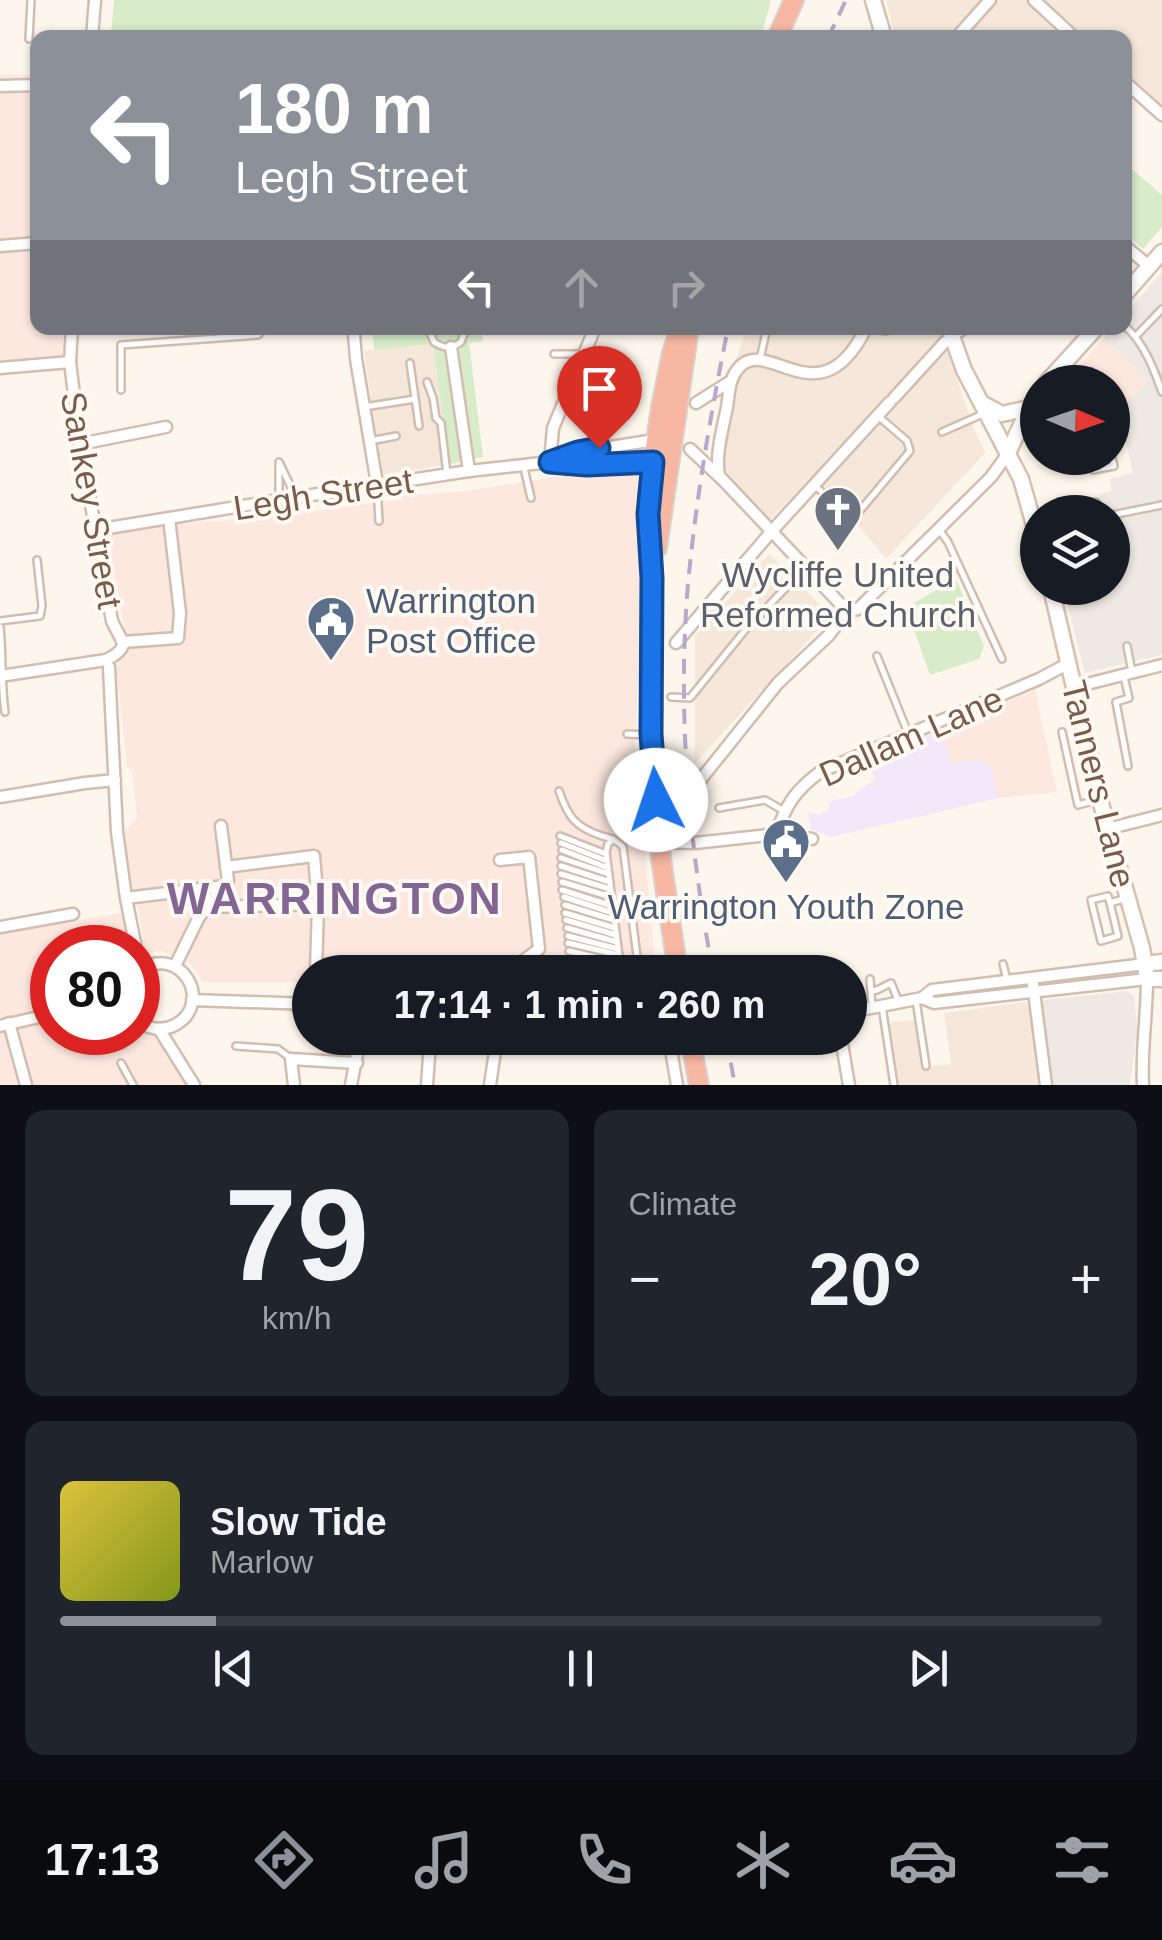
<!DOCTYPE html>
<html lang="en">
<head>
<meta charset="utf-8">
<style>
  :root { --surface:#171b24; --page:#20242c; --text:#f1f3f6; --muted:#9ea1a6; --line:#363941; --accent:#8c9099 }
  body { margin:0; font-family:Helvetica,sans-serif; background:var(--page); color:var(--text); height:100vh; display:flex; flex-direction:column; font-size:38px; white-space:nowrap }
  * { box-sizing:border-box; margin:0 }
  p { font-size:32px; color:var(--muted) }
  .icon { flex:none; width:55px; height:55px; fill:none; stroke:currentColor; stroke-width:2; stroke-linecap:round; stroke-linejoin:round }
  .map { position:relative; height:1085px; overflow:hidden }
  .sheet { display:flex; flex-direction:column; gap:25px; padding:25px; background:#0d0f14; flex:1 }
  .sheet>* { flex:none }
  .guide { position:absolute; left:30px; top:30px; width:1102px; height:305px; border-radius:20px; box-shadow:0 2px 8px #0004; background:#8c9099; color:#fff; overflow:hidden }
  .needle { width:65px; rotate:92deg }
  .tools { position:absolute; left:1020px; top:365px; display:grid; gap:20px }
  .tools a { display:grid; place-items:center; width:110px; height:110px; border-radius:50%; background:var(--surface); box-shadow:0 2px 8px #0004; font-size:50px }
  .speed { position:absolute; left:30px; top:925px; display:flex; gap:20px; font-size:50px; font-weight:700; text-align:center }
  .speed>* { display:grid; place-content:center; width:130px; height:130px; border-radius:50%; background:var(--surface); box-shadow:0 2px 8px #0004; line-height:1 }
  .speed .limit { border:15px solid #d22; background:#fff; color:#111 }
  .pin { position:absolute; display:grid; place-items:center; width:85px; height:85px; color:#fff; margin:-102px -42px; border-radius:50% 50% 50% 0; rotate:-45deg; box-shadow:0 0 10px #0007 }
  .pin .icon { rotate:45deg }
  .me { position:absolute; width:110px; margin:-55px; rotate:356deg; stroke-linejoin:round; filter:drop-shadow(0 0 8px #0008) }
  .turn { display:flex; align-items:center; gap:35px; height:210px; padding:0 40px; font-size:45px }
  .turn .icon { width:130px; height:130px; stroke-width:2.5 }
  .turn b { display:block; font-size:70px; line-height:85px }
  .lanes { display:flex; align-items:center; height:95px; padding:0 40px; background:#0003; justify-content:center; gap:50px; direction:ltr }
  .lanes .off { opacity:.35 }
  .big { font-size:75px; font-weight:700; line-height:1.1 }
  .sheet .widget { flex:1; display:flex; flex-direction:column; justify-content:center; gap:15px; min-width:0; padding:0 35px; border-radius:20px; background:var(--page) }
  .sheet .dial { align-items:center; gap:0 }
  .dial b { font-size:130px; line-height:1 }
  .song { display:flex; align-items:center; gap:30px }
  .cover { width:120px; height:120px; border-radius:15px; background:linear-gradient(135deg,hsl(50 70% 55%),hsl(70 70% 35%)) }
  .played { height:10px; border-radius:5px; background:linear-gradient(90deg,var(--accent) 15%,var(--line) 15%) }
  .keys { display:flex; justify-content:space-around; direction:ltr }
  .heat { display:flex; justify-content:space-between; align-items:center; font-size:55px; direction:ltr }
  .sheet .tiles { flex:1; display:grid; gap:25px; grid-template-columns:1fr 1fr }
  .widget:last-child { grid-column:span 2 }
  .trip { position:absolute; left:292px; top:955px; width:575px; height:100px; border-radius:50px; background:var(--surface); box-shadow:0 2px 8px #0004; font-weight:700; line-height:100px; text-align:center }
  .tabs { display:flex; height:160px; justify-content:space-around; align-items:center; background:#090b0e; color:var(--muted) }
  .tabs .icon { width:70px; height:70px }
  .tabs .on { color:var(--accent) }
  .tabs b { font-size:45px; color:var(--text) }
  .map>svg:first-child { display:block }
  .residential { fill:#f5e8da }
  .commercial { fill:#fde8e0 }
  .industrial { fill:#efe9e4 }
  .education { fill:#f3e8fa }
  .green { fill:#d8ecc9 }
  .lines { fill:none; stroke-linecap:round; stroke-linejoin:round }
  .lane-casing { stroke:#d1beb0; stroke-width:10 }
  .street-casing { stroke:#d1beb0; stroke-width:15 }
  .secondary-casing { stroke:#d6c0b0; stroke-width:19 }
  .highway-casing { stroke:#dad1cd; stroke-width:22 }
  .lane { stroke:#fff; stroke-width:5 }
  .street { stroke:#fff; stroke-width:10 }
  .secondary { stroke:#fff; stroke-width:14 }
  .highway { stroke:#f7b7a3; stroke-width:18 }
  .rail { stroke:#b9a8c9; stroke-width:4; stroke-dasharray:15 10; stroke-linecap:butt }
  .highway-bridge-casing { stroke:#dad1cd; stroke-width:22; stroke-linecap:butt }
  .highway-bridge { stroke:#f7b7a3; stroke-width:18 }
  .route-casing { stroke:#114b97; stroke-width:25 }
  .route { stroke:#1a73e8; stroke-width:18 }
  .labels { text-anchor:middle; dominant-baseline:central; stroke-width:8; stroke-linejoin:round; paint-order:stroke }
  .street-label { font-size:35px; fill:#7a5c4d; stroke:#fffaf3 }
  .worship-label { font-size:35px; fill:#5b616d; stroke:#fffaf3 }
  .service-label { font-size:35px; fill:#4e5e75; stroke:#fffaf3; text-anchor:start }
  .district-label { font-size:45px; font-weight:bold; letter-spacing:2.5px; fill:#846695; stroke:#fffaf3 }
</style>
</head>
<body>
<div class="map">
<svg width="1162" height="1085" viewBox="0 0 1162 1085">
  <rect width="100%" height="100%" fill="#fdf6ec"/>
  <g class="residential">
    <polygon points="886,0 1162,0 1162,107 1125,73 1125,38 895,37"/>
    <polygon points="747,328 939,328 974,428 985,453 886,559 829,490 812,476 771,519 721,471 736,359"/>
    <polygon points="433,344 449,464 382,475 364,351"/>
    <polygon points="769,554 831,616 695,763 695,636"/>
    <polygon points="1025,1002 1031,1007 1041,1085 898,1085 889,1026 892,1022 916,1020 923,1067 951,1064 944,1013"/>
  </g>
  <g class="commercial">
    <polygon points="37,74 38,328 64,328 63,358 0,364 0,75"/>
    <polygon points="1104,338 1148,380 1114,418 1112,382 1076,382 1070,377"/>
    <polygon points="647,462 635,751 656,972 310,972 310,982 202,982 192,965 182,958 160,951 145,953 136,896 131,895 124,833 137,817 132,771 127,767 117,671 124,625 104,536 164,525 253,519 403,499 403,496 467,491"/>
    <polygon points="1035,690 1057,792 999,798 992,769 979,760 952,765 942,729"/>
    <polygon points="131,911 135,947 52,948 52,1032 138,1032 138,968 141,999 190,1085 0,1085 0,934"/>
  </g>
  <g class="industrial">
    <polygon points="1162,272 1162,655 1085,673 1063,588 1112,588 1112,512 1104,512 1099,494 1112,491 1109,479 1133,473 1122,426 1114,418 1148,380 1104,338 1113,328 1125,328 1125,314"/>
    <polygon points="1127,991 1134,996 1137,1029 1130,1085 1046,1085 1035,1003 1050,999"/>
  </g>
  <polygon class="education" points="942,729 952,765 979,759 992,769 999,798 831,837 811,829 808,812 820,815 821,812 827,813 830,804 827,802 852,796 875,779 867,761"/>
  <g class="green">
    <polygon points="114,0 771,0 761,37 111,37"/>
    <polygon points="1125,163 1162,195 1162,227 1143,249 1125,233"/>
    <polygon points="372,328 481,328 483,341 469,343 483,457 449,464 433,344 374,350"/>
    <polygon points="956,579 984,646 979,659 930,675 909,616 918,611 914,603"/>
  </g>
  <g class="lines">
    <g class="lane-casing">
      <g id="lane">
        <polyline points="29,39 31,0"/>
        <path d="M1125 326C1144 343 1154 369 1162 392"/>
        <path d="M428 328 434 342C444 349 452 349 461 342L466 328"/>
        <polyline points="867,328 886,331 892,328"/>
        <polyline points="1136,336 1162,309"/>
        <polyline points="955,337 969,328"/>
        <polyline points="554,354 583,354"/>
        <polyline points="760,359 767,328"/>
        <polyline points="410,363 419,426"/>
        <polyline points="427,382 433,398 436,418 441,423 447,474"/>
        <polyline points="121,390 121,345 258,335 264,328"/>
        <polyline points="364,407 415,399"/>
        <polyline points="942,432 985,413"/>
        <polyline points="370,441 396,436"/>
        <polyline points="1090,458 1093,470 1114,466 1112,458"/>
        <polyline points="279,462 292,489 293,496"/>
        <polyline points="279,465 279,499"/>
        <polyline points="524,468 531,498"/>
        <polyline points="814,485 848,515 858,513 910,451 907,441 878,416"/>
        <polyline points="377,487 379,521"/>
        <polyline points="1096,502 1099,512"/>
        <polyline points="1112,515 1162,505"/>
        <polyline points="940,531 948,542 1002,659"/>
        <polyline points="0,621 40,616 42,606 37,560"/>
        <path d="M0 627C3 656 1 684 5 712"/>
        <polyline points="1127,646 1132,672"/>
        <polyline points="877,656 908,733"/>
        <polyline points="1124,677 1129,698 1116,702 1128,766"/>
        <polyline points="671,697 690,698 746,629 805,568"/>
        <polyline points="1062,732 1078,805 1097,800"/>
        <polyline points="627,734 649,735"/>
        <path d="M559 791C568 817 575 827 602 836 611 838 616 840 623 847L639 972"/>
        <path d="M623 797C631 810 639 813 654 811"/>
        <polyline points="719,808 765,800 784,811"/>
        <polyline points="560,836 606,854"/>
        <polyline points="613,839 608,844 606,852 621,972"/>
        <polyline points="561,843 607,861"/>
        <polyline points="562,850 608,868"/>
        <polyline points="561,858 609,874"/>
        <polyline points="561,866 610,882"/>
        <polyline points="561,874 610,889"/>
        <polyline points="562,882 611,897"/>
        <polyline points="562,890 612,906"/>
        <polyline points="564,897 613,913"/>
        <polyline points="1110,903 1118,936 1101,941 1091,900 1108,896 1110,903 1127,898"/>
        <polyline points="565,905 614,920"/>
        <polyline points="565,913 615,928"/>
        <polyline points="566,920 616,935"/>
        <polyline points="567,928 617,942"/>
        <polyline points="568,936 618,949"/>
        <polyline points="568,943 619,955"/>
        <polyline points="569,951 620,963"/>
        <polyline points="570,959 620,971"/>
        <polyline points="1003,964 1007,980"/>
        <polyline points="570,966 595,972"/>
        <polyline points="870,979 872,1006"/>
        <polyline points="872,991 877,990 891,983 898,1000"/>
        <polyline points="916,1000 926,1066"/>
        <polyline points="882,1006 894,1085"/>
        <polyline points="236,1046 278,1049 289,1057"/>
        <polyline points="121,1063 133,1085"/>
      </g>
    </g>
    <g class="street-casing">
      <g id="street">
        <polyline points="1034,0 1075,38"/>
        <polyline points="92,38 95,0"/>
        <polyline points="956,38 990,0"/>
        <polyline points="1125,82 1162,115"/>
        <polyline points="0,86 38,85"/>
        <polyline points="0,246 38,243"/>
        <polyline points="1125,246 1149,266"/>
        <polyline points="354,334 356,359 377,484"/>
        <polyline points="451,347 469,471"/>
        <polyline points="0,368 70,362"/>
        <polyline points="894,398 945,342 951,339"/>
        <polyline points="696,403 731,381"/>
        <polyline points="80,444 166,427"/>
        <polyline points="690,449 723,480 847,611"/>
        <polyline points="550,462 578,452 655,440 660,443"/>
        <polyline points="550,462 553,428 595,328"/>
        <path d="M719 476C715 454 723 428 727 407 729 394 729 380 737 370 766 331 819 424 866 328"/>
        <polyline points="96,530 279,500 469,471 550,462 587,465 654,461"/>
        <polyline points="123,642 178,638 180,613 169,518"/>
        <polyline points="676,643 771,532 890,402"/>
        <polyline points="109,667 117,832 126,898 136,948"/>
        <path d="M0 676 106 660C133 646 121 642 112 621L80 444 70 362 72 328"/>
        <polyline points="1075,687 1162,665"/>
        <polyline points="0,797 85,783 115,780"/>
        <polyline points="1107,829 1162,815"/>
        <path d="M777 834C784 806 797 789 820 772L1039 679 1069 663"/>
        <polyline points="646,841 698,783 778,683 829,635 847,611 858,609 991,477 1007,455"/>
        <polyline points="655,842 695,843 777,834 812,839"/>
        <polyline points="500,860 529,857 539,949 508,972"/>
        <polyline points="126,898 224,886"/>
        <polyline points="207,907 318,904 314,856 226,867"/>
        <polyline points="0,927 73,914"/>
        <polyline points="175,966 199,917 228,881 221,826"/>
        <path d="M138 971C181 942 215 1003 175 1025 161 1032 149 1029 138 1021"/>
        <polyline points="316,972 318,904"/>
        <polyline points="1033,984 1046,1085"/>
        <path d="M922 998 934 1003 1147 979C1147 1015 1141 1050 1143 1085"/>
        <polyline points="192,1000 310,1004"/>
        <polyline points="850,1012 922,998 932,990 1145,964"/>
        <polyline points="9,1023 26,1085"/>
        <polyline points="0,1026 52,1014"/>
        <polyline points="159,1029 194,1085"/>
        <polyline points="669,1038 677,1085"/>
        <polyline points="696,1038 713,1038"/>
        <polyline points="841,1038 849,1085"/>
        <polyline points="294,1085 291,1059 357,1063"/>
        <polyline points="351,1085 360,1038"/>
        <polyline points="427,1085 430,1042"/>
        <polyline points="490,1085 497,1038"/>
      </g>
    </g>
    <g class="secondary-casing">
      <g id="secondary">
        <polyline points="873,0 884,38"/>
        <polyline points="1125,294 1162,252"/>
        <polyline points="949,328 964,370 1021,479 1038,539"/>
        <polyline points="1047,382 1096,328"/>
        <polyline points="983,404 1002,414 1029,408"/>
        <polyline points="1007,455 1029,408 1038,396"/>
        <polyline points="1051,588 1100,800 1142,948 1147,979 1162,979"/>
        <polyline points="1145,964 1162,962"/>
      </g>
    </g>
    <g class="highway-casing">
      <g id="highway">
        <polyline points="777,38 794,0"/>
        <polyline points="657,548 689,328"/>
        <polyline points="656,811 651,735 652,578 648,495 661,407 672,353 680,328"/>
        <polyline points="662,866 678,972"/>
        <polyline points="690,1038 699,1085"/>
      </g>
    </g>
    <use href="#lane" class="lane"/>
    <use href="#street" class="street"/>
    <use href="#secondary" class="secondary"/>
    <use href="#highway" class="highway"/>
    <g class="rail">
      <polyline points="828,38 846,0"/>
      <path d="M713 972C689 846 677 713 688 584 696 498 711 412 728 328"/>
      <polyline points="726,1038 735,1085"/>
    </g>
    <g class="highway-bridge-casing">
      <polyline id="highway-bridge" points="656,811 662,866"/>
    </g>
    <use href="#highway-bridge" class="highway-bridge"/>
  </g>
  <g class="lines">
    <g class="route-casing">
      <polyline id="route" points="599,448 578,452 550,462 587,465 653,462 648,514 652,578 651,734 656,800"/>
    </g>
    <use href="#route" class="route"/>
  </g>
  <defs>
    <g id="church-pin" transform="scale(2.5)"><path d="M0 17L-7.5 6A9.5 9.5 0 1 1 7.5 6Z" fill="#6b7280" stroke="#fffaf3"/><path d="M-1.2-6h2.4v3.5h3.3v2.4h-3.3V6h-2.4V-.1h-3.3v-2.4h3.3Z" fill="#fff"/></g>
    <g id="civic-pin" transform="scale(2.5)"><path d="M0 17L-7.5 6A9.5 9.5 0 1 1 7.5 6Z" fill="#5c6f8a" stroke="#fffaf3"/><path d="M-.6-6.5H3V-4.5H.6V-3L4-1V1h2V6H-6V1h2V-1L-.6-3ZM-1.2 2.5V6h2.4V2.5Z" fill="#fff"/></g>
  </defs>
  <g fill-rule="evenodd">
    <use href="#church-pin" x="838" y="510"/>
    <use href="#civic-pin" x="331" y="620"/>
    <use href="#civic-pin" x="786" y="842"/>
  </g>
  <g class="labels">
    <g class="street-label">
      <text transform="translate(323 494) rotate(-9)">Legh Street</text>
      <text transform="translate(92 500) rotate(80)">Sankey Street</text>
      <text transform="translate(911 736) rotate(-24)">Dallam Lane</text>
      <text transform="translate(1099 784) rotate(76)">Tanners Lane</text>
    </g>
    <g class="worship-label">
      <text x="838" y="574">Wycliffe United<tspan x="838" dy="40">Reformed Church</tspan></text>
    </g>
    <g class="service-label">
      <text x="366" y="600">Warrington<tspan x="366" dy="40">Post Office</tspan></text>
      <text x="786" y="906" text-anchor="middle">Warrington Youth Zone</text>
    </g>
    <g class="district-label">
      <text x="335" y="898">WARRINGTON</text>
    </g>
  </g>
</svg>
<div class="tools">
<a><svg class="needle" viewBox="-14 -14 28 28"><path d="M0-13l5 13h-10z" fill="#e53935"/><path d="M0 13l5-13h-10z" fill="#9ea1a6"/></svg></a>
<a><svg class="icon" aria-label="layers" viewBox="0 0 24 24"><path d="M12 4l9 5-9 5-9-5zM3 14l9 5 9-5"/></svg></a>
</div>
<div class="speed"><div class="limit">80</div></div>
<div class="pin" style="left:599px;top:448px;background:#d93025"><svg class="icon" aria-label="arrive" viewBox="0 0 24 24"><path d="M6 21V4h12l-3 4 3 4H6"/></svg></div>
<svg class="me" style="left:656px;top:800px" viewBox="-20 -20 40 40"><circle r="19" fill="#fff"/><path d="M0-13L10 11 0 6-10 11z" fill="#1a73e8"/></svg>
<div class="trip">17:14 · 1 min · 260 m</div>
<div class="guide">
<div class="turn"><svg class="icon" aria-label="left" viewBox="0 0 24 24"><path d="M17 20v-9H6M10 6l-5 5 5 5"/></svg><div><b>180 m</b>Legh Street</div></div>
<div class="lanes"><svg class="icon" aria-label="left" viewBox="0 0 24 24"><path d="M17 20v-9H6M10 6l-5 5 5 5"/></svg><svg class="icon off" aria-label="ahead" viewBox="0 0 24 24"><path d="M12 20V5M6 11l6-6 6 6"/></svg><svg class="icon off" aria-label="right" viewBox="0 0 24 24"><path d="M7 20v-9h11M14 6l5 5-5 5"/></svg></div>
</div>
</div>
<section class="sheet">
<div class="tiles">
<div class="widget dial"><b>79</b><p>km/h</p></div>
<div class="widget"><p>Climate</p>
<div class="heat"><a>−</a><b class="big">20°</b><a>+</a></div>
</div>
<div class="widget">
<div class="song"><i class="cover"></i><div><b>Slow Tide</b><p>Marlow</p></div></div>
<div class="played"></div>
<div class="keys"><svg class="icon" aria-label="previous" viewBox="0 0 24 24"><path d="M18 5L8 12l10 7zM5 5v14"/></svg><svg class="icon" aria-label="pause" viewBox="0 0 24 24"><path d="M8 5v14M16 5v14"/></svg><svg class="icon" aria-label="next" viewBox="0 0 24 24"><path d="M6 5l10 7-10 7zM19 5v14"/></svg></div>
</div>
</div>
</section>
<nav class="tabs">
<b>17:13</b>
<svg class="icon on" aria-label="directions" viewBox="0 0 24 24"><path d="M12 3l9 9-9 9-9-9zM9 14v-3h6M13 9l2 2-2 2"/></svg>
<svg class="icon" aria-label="music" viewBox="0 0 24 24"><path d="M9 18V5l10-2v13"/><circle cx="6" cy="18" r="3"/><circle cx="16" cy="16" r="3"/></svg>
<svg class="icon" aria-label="phone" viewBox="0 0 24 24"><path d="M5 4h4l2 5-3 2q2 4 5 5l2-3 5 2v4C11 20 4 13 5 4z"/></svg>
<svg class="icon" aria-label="climate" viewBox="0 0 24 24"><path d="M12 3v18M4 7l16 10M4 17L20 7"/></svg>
<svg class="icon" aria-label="car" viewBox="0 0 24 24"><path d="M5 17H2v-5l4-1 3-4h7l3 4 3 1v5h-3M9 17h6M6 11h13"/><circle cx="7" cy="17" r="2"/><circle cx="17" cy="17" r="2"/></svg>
<svg class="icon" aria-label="filters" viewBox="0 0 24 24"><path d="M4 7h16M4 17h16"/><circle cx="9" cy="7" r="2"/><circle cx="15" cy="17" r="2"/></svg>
</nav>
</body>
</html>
